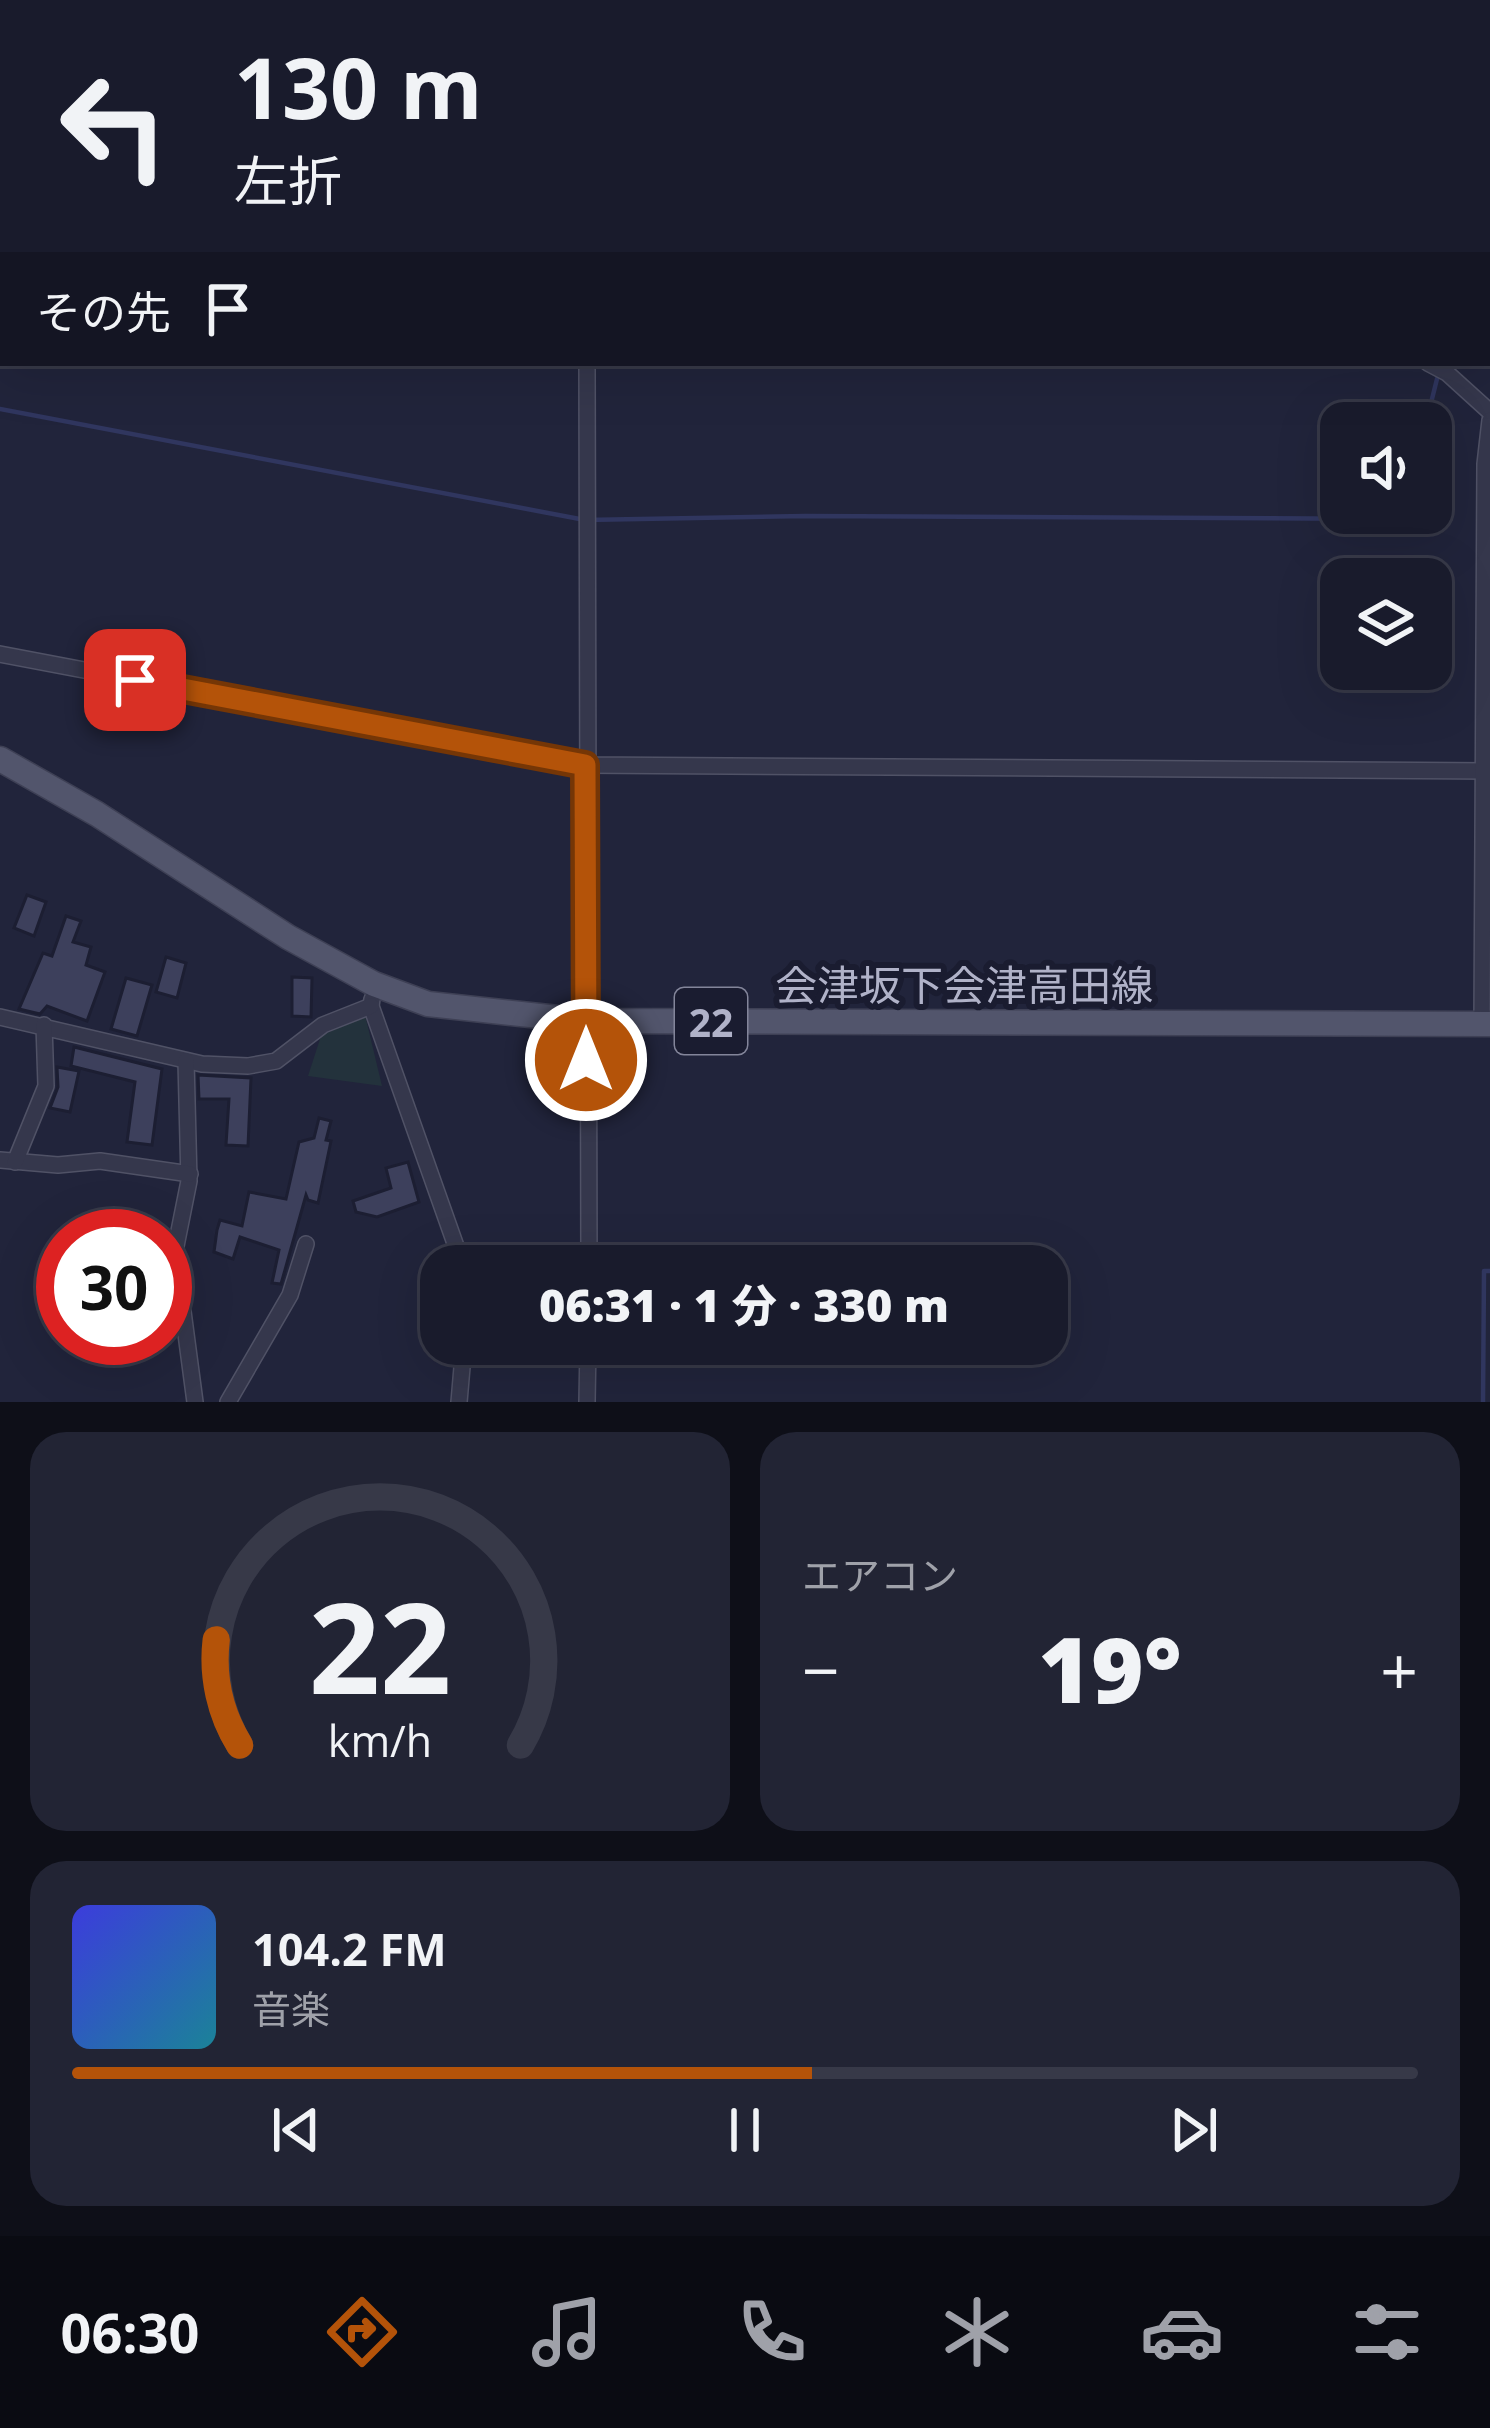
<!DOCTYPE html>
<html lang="ja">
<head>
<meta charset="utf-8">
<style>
  :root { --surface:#191b2c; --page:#222434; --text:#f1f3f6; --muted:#9fa1a9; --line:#373948; --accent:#b45309 }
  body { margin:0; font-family:"Open Sans","Noto Sans JP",sans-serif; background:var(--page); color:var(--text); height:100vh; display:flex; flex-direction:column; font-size:45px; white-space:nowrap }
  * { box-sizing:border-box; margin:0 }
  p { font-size:39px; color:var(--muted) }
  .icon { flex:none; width:66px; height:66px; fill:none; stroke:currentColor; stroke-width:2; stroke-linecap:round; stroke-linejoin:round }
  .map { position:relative; height:1402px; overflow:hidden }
  .details { display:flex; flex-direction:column; gap:30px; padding:30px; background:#0e0f18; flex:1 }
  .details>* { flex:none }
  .guide { position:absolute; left:0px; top:0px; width:1491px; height:366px; box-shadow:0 12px 48px #0002,0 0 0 3px var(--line); background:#191b2c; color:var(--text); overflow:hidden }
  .fabs { position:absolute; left:1320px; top:402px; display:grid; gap:24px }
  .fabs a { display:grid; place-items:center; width:132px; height:132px; border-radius:24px; background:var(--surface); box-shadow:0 12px 48px #0002,0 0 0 3px var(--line); font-size:60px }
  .speed { position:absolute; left:36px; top:1209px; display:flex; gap:24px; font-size:60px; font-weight:700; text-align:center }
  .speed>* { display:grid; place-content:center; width:156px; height:156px; border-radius:50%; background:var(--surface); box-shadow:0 12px 48px #0002,0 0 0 3px var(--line); line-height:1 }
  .speed .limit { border:18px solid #d22; background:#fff; color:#111 }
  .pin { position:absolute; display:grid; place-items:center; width:102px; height:102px; color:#fff; margin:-51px; border-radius:24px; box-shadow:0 6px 18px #0006 }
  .me { position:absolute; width:132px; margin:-66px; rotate:0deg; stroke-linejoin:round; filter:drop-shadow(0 0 9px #0008) }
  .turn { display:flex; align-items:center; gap:42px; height:252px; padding:0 36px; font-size:54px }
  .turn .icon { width:156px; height:156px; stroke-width:2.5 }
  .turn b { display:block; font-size:84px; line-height:102px }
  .then { display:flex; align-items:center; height:114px; padding:0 36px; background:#0003; gap:24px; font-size:45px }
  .big { font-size:90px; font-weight:800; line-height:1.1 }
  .details .tile { flex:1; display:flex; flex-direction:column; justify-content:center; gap:18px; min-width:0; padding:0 42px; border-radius:36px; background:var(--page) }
  .details .dial { align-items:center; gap:0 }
  .dial svg { height:312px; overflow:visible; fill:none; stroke:var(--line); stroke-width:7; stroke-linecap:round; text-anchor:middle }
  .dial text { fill:var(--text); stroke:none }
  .song { display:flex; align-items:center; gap:36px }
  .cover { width:144px; height:144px; border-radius:18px; background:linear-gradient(135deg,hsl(240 70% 55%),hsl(190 70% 35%)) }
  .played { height:12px; border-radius:6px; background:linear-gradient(90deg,var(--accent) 55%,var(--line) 55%) }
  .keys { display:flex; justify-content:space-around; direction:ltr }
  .heat { display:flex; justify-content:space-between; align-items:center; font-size:66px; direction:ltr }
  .details .tiles { flex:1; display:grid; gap:30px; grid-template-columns:1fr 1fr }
  .tile:last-child { grid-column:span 2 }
  .trip { position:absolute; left:420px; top:1245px; width:648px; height:120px; border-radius:36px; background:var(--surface); box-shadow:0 12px 48px #0002,0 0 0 3px var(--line); font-weight:800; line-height:120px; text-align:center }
  .dock { display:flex; height:192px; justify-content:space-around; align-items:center; background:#0a0b12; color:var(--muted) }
  .dock .icon { width:84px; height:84px }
  .dock .on { color:var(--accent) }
  .dock b { font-size:54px; color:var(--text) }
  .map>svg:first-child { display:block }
  .green { fill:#23323c }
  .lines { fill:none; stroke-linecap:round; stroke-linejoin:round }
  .stream { stroke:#30365f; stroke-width:4.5 }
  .river { stroke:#30365f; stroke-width:27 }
  .building { fill:#3d405c; stroke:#1c1e32; stroke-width:3 }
  .street-casing { stroke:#505266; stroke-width:18 }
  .primary-casing { stroke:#3e4055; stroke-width:27 }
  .street { stroke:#35374c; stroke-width:15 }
  .primary { stroke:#52556c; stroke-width:24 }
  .route-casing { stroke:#753606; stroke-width:30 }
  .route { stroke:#b45309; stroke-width:21 }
  .labels { text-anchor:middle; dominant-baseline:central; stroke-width:12; stroke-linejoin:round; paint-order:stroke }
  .shield { fill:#1a1c30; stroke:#83859a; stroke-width:3 }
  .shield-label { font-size:39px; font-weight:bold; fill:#b0b2c8 }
  .street-label { font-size:42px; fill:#b0b2c8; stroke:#1a1c30 }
</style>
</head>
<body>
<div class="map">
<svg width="1490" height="1402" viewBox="0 0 1490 1402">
  <rect width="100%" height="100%" fill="#21243b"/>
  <polygon class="green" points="365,1015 382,1086 308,1076 321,1036"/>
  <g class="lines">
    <g class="stream">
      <polyline points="1489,344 1490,339"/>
      <polyline points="0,409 585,520 805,516 1398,519 1404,513"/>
      <polyline points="1426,423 1439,371"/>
      <polyline points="1483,1402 1484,1271 1490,1271"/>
    </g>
    <g class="river">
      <polyline points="861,0 866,3"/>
      <polyline points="1488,343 1490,345"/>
    </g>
  </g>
  <g class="building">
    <polygon points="27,895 46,902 34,936 14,928"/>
    <polygon points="66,916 81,921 73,942 91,947 86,965 105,972 87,1021 47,1006 40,1014 19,1009 43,953 52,956"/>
    <polygon points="166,957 186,963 177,998 156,992"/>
    <polygon points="292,977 312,978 311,1017 292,1016"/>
    <polygon points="126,978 152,985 137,1036 111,1029"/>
    <polygon points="74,1047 162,1069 152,1145 127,1142 135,1082 71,1066"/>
    <polygon points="57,1067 79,1071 70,1112 50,1108 58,1087"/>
    <polygon points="198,1075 251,1078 248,1146 226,1145 229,1099 199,1099"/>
    <polygon points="319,1118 331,1121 326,1140 331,1141 318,1203 308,1200 306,1195 281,1284 272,1283 279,1250 240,1237 233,1259 214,1252 217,1230 220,1220 242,1226 249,1192 286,1199 299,1142 314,1138"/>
    <polygon points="408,1162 419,1202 377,1217 356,1212 353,1201 391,1188 386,1168"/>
  </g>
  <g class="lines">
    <g class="street-casing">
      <g id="street">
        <polyline points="436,0 452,3"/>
        <polyline points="6,3 7,0"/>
        <polyline points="0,35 3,20"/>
        <polyline points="0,162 3,163"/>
        <polyline points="587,363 589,1266"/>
        <polyline points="1428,363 1447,373 1490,412"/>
        <polyline points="0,654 585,765 1490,771"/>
        <polyline points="372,999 371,1006 463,1266"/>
        <polyline points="0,1017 202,1064 248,1066 276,1061 323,1025 371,1006"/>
        <polyline points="1482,1024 1485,464 1490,420"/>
        <polyline points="186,1061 189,1181 175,1251 195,1402"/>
        <polyline points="0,1160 58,1165 100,1161 190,1174"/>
        <polyline points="15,1162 46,1086 44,1025"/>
        <polyline points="228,1402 290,1295 306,1244"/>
        <polyline points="459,1402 464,1344"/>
        <polyline points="587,1402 588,1344"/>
      </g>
    </g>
    <g class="primary-casing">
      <polyline id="primary" points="0,759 97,814 288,937 374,984 428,1004 586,1021 1490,1024"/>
    </g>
    <use href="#street" class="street"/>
    <use href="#primary" class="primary"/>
  </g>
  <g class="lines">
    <g class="route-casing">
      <polyline id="route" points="135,680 585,765 586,1060"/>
    </g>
    <use href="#route" class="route"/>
  </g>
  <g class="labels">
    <rect class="shield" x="675" y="988" width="72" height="66" rx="9"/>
    <g class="shield-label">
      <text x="711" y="1021">22</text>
    </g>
    <g class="street-label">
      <text x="964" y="984">会津坂下会津高田線</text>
    </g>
  </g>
</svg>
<div class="fabs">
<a><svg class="icon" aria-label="sound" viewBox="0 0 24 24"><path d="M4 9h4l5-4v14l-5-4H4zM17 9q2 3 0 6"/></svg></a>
<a><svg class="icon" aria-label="layers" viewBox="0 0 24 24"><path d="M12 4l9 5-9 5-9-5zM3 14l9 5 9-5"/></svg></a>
</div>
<div class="speed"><div class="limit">30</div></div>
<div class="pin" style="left:135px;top:680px;background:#d93025"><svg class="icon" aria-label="arrive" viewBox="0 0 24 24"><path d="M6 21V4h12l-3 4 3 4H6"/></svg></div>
<svg class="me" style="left:586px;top:1060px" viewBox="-20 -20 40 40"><circle r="17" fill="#b45309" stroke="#fff" stroke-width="3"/><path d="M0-11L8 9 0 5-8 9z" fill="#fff"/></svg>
<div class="trip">06:31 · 1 分 · 330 m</div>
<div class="guide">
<div class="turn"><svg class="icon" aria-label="left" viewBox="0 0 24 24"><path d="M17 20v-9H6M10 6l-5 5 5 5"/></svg><div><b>130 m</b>左折</div></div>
<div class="then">その先<svg class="icon" aria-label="arrive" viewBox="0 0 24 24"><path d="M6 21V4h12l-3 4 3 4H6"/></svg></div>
</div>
</div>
<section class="details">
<div class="tiles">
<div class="tile dial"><svg viewBox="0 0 100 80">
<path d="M14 69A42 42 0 1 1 86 69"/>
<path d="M14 69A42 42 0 0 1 8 42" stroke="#b45309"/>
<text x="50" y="56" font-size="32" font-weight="700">22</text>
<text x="50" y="72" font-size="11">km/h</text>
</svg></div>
<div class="tile"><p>エアコン</p>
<div class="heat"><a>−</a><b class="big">19°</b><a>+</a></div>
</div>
<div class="tile">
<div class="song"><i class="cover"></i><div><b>104.2 FM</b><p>音楽</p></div></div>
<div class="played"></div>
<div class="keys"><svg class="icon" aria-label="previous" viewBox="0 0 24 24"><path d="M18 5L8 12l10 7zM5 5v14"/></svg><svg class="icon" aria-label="pause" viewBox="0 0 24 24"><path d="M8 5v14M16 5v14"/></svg><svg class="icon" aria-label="next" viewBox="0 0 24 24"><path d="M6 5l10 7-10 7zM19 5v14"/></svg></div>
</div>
</div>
</section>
<nav class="dock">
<b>06:30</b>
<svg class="icon on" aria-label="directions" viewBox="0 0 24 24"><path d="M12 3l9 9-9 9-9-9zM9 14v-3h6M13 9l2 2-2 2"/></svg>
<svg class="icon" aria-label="music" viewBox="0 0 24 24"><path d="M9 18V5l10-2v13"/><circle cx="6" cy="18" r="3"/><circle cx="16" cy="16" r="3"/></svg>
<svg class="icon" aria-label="phone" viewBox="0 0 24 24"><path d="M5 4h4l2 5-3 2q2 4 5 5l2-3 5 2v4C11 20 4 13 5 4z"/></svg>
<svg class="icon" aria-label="climate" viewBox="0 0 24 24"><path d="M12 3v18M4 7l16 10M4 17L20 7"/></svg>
<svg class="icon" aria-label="car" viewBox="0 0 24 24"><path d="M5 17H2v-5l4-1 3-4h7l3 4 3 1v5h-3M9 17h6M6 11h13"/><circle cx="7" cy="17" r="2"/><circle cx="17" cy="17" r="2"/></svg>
<svg class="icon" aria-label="filters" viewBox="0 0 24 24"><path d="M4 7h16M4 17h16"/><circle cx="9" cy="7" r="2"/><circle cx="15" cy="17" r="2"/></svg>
</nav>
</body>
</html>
